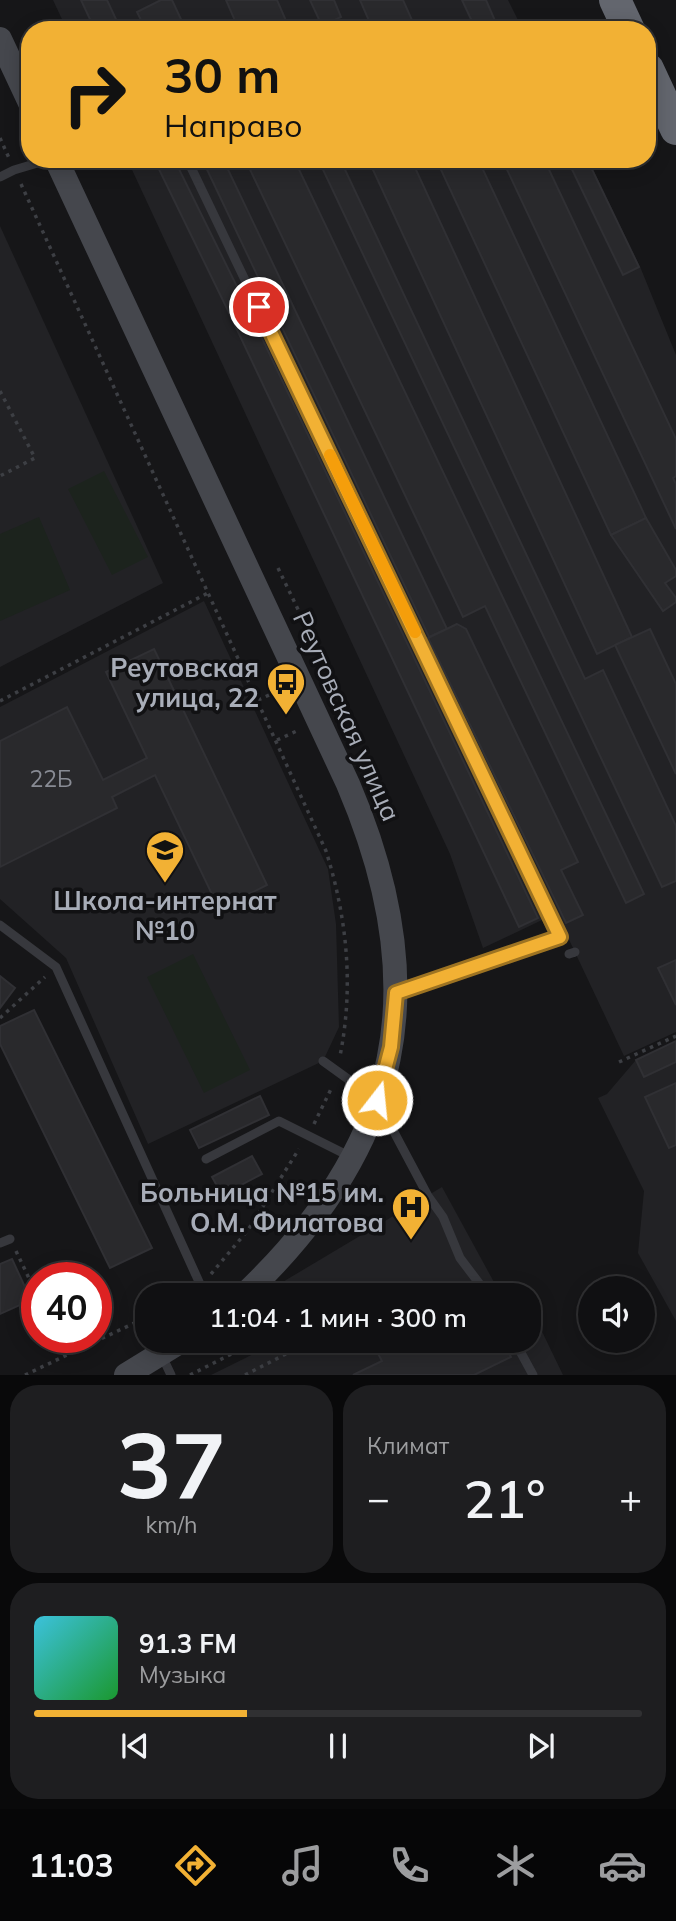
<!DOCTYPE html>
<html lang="ru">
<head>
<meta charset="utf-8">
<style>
  :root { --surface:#101012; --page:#1e1e20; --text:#f1f3f6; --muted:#9c9d9f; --line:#303032; --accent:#f2b134 }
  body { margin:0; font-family:Mulish,sans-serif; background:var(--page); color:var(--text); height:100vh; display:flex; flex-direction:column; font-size:26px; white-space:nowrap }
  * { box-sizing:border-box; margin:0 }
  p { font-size:23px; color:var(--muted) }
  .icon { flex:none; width:38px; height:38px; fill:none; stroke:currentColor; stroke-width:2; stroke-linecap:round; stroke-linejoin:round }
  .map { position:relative; height:1375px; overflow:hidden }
  .drawer { display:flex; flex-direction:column; gap:10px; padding:10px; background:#09090a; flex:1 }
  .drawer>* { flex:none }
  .guide { position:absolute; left:21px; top:21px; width:635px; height:147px; border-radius:28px; box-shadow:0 4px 18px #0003,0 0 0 2px var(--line); background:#f2b134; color:#111; overflow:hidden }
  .buttons { position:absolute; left:578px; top:1276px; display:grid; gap:14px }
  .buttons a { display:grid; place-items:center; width:77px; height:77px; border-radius:50%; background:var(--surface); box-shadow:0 4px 18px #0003,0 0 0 2px var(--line); font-size:35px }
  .speed { position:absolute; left:21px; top:1262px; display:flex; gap:14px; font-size:35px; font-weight:700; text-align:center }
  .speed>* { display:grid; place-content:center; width:91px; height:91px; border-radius:50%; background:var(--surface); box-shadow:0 4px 18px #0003,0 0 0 2px var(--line); line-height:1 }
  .speed .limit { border:10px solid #d22; background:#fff; color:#111 }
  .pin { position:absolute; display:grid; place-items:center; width:60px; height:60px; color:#fff; margin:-30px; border:4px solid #fff; border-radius:50%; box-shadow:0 2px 7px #0007 }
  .me { position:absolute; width:77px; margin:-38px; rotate:16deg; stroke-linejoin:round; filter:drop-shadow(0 0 5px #0008) }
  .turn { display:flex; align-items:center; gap:24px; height:147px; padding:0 28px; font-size:32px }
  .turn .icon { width:91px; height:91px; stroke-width:2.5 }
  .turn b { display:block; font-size:49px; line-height:60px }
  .big { font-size:52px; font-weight:600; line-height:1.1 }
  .drawer .widget { flex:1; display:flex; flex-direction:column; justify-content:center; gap:10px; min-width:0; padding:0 24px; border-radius:28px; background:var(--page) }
  .drawer .dial { align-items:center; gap:0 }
  .dial b { font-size:91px; line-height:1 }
  .song { display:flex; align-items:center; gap:21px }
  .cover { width:84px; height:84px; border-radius:10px; background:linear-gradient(135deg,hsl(190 70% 55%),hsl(130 70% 35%)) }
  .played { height:7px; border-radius:4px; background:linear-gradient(90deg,var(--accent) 35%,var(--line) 35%) }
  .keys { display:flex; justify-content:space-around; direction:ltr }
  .heat { display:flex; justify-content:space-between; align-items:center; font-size:38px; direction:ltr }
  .drawer .tiles { flex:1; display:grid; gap:10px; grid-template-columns:1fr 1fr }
  .widget:last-child { grid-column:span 2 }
  .trip { position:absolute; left:135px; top:1283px; width:406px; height:70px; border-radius:28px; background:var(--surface); box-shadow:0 4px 18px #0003,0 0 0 2px var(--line); font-weight:600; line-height:70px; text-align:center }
  .tabs { display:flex; height:112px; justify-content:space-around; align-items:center; background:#060607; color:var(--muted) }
  .tabs .icon { width:49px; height:49px }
  .tabs .active { color:var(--accent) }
  .tabs b { font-size:32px; color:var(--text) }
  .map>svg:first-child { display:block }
  .built { fill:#222225 }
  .green { fill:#1c231d }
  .building { fill:#29292c; stroke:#303034; stroke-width:2 }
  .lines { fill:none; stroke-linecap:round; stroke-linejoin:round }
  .path { stroke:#3d3f44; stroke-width:3.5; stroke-dasharray:3.5 5; stroke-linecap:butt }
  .lane { stroke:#37383d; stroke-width:9 }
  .secondary { stroke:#45474d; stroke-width:24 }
  .highway { stroke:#63666e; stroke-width:32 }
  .route-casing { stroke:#9d7322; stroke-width:18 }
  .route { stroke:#f2b134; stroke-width:12 }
  .slow { stroke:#f59e0b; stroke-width:12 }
  .labels { text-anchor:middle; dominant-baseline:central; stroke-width:7; stroke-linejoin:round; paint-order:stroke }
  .number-label { font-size:23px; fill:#888b94 }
  .poi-label { font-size:26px; font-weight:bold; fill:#a8adb8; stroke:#111113; text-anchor:end }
  .street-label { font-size:26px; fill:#a8adb8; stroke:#111113 }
</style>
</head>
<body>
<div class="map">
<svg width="676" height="1375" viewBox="0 0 676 1375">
  <rect width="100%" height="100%" fill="#161618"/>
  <g class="built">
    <polygon points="53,0 508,0 523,30 67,30"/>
    <polygon points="127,159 588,159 641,269 676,355 676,1032 624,1056 564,929 549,936 542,920 483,948 450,854"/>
    <polygon points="0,226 163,583 0,667"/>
    <polygon points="204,601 328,869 336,924 339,1027 323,1061 148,1144 66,958 0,899 0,707"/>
    <polygon points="676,1041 676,1321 638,1253 644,1191 598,1098 607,1094 636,1060"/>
    <polygon points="442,1187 501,1295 280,1295 276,1286"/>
    <polygon points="535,1317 563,1375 211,1375 280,1341 528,1340 529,1321"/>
  </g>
  <g class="green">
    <polygon points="104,471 148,557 112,575 68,489"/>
    <polygon points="39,517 70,590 0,621 0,534"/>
    <polygon points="193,954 250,1070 204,1093 147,977"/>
  </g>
  <g class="building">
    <polygon points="81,0 107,0 121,30 95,30"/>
    <polygon points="161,0 172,0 186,30 146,30 137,12"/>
    <polygon points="226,0 277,0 290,30 239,30"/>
    <polygon points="310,0 334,0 341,17 322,26"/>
    <polygon points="360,0 403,0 416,29 373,30"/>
    <polygon points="462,0 486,0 499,30 476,30"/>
    <polygon points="154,159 174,159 249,311 232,319"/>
    <polygon points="202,159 223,159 447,629 429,637"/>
    <polygon points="245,159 294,159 644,894 626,903 485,606 463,617"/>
    <polygon points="318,159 340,159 585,679 603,670 676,826 676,881 662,887"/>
    <polygon points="368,159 411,159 632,637 597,654"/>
    <polygon points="436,159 478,159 646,518 611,535"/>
    <polygon points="502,159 544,159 676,439 676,476 673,478 676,484 676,529"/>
    <polygon points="567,159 587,159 639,267 623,275"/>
    <polygon points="249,311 538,918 519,927 232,319"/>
    <polygon points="646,518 676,570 676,576 665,583 676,598 676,602 663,611 611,535"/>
    <polygon points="457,624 466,629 578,862 561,870 583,915 566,923 428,638"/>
    <polygon points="650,629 676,684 676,774 615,645"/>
    <polygon points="154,649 267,885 219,909 155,775 112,797 117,808 0,867 0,741 67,707 103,780 147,758 106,672"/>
    <polygon points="676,960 676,1005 658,968"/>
    <polygon points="0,976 15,988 0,1008"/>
    <polygon points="34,1010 152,1248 110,1268 0,1044 0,1026"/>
    <polygon points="676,1041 676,1062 644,1077 636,1060"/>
    <polygon points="676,1083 676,1145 669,1148 645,1097"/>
    <polygon points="260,1096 269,1115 199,1148 190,1130"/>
    <polygon points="252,1156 262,1174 222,1195 212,1177"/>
    <polygon points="12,1259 31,1300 0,1314 0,1264"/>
    <polygon points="390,1340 398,1340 403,1350 423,1340 503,1340 511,1357 474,1375 353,1375 382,1361 375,1348"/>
  </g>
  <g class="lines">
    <g class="path">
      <polyline points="0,138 9,158"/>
      <path d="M21 184 326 851C347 918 354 986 340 1056"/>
      <polyline points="0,391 35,458 0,476"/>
      <polyline points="278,568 307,628"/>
      <polyline points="258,700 278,691"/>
      <polyline points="0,701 208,593"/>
      <polyline points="277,740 299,730"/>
      <polyline points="0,1018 45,977"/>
      <polyline points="619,1062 676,1036"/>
      <polyline points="314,1124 332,1087"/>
      <polyline points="16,1251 37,1295"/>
      <polyline points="211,1274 248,1230 299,1149"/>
      <polyline points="56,1337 66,1357"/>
      <polyline points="25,1375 147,1317"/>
      <polyline points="190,1375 259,1340"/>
      <polyline points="245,1375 313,1340"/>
    </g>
    <g class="lane">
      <polyline points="187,159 560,937 398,993"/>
      <polyline points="0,177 14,170 51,159"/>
      <polyline points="0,925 56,967 205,1295"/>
      <polyline points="569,954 575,952"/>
      <polyline points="323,1061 377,1100 428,1196 443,1217 460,1258 488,1295"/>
      <polyline points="206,1159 279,1121 351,1157"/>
      <polyline points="0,1243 10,1239"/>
      <polyline points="514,1340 533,1375"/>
      <polyline points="162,1356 171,1375"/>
    </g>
    <g class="secondary">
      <polyline points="0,39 30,103"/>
      <path d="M56 159 348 784C435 987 404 1143 244 1295"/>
      <polyline points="126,1375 183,1340"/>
    </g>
    <g class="highway">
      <polyline points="615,0 629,30"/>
      <polyline points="648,69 676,129"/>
    </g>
  </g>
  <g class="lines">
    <g class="route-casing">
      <polyline id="route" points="259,307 560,937 396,993 391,1047 377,1100"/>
    </g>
    <use href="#route" class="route"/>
    <polyline class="slow" points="330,455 415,632"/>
  </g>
  <defs>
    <g id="bus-pin" transform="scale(2.0125)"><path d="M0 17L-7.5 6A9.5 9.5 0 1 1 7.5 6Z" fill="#f2b134" stroke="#111113"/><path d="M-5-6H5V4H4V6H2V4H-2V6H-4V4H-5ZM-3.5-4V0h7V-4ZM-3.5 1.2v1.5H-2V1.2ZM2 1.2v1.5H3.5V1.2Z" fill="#111"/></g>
    <g id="school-pin" transform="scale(2.0125)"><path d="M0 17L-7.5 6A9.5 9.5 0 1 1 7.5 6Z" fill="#f2b134" stroke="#111113"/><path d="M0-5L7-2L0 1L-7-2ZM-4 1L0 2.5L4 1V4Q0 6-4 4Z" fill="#111"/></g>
    <g id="hospital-pin" transform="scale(2.0125)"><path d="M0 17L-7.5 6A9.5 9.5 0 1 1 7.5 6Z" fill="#f2b134" stroke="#111113"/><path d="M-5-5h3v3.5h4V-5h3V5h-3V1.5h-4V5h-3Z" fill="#111"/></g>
  </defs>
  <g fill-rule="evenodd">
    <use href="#bus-pin" x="286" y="682"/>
    <use href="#school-pin" x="165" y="850"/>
    <use href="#hospital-pin" x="411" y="1207"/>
  </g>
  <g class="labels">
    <g class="number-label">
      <text x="51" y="778">22Б</text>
    </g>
    <g class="poi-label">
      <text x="259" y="667">Реутовская<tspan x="259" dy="30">улица, 22</tspan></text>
      <text x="165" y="900" text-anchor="middle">Школа-интернат<tspan x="165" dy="30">№10</tspan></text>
      <text x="384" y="1192">Больница №15 им.<tspan x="384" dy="30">О.М. Филатова</tspan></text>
    </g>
    <g class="street-label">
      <text transform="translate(347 716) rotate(66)">Реутовская улица</text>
    </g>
  </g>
</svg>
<div class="buttons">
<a><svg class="icon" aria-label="sound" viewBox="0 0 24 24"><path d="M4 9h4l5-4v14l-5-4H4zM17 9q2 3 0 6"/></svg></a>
</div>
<div class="speed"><div class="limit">40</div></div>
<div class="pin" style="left:259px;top:307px;background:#d93025"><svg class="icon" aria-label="arrive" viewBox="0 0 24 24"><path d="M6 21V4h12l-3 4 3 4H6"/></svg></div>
<svg class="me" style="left:377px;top:1100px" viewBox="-20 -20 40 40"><circle r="17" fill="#f2b134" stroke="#fff" stroke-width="3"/><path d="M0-11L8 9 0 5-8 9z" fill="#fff"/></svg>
<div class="trip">11:04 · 1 мин · 300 m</div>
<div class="guide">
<div class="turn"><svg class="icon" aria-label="right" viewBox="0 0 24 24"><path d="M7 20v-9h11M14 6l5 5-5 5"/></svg><div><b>30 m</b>Направо</div></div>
</div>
</div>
<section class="drawer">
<div class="tiles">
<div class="widget dial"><b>37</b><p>km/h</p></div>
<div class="widget"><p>Климат</p>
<div class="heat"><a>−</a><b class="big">21°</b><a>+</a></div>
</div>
<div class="widget">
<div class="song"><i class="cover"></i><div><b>91.3 FM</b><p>Музыка</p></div></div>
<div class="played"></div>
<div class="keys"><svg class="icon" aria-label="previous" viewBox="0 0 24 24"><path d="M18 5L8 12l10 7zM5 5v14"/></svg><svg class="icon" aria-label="pause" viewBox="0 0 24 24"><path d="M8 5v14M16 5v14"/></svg><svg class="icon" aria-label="next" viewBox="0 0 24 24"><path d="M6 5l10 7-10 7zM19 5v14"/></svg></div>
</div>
</div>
</section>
<nav class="tabs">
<b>11:03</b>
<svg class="icon active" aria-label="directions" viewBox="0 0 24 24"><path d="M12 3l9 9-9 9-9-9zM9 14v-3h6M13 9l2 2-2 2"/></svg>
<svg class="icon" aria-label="music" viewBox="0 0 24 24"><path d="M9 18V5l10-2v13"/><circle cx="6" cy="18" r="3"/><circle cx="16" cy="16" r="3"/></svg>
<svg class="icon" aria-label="phone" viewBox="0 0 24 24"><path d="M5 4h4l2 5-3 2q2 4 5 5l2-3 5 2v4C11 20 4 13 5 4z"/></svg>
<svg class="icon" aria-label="climate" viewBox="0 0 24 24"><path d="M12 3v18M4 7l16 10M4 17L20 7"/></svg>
<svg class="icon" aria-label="car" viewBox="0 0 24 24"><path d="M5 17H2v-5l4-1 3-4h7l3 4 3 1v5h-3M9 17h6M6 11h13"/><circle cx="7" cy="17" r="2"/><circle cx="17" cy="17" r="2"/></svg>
</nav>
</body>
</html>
